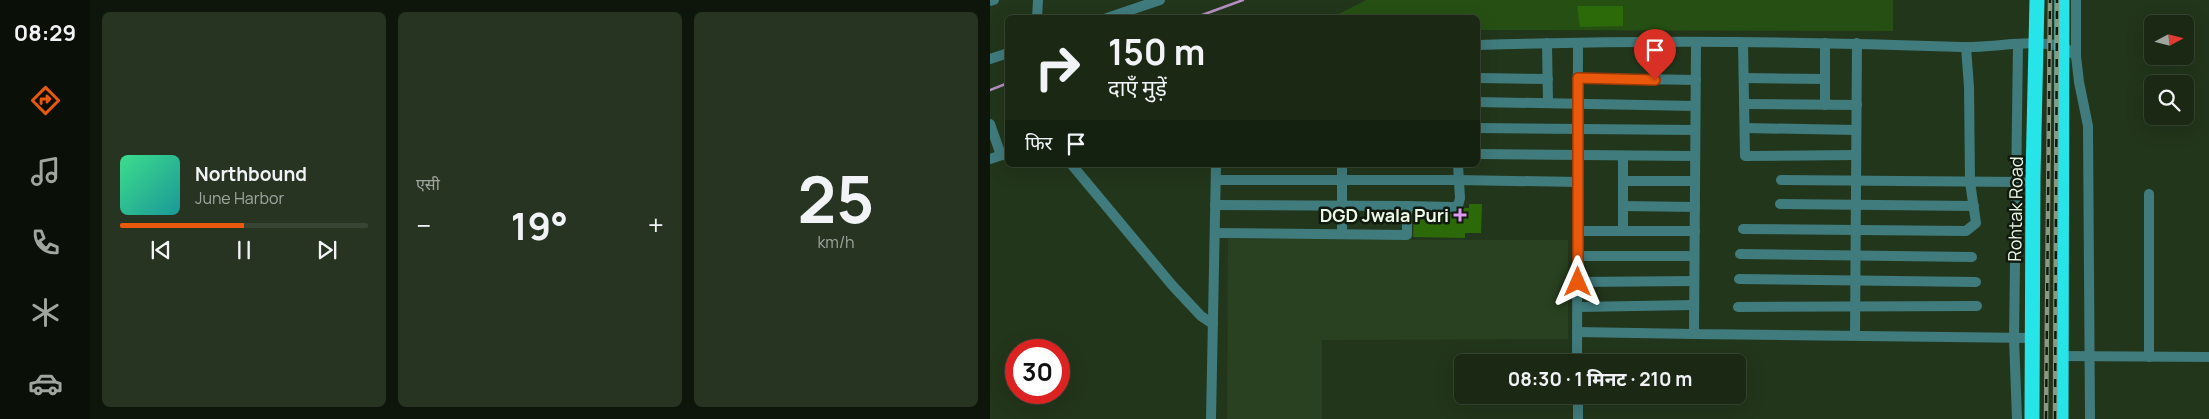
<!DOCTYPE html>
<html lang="hi">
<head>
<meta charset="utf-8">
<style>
  :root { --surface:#1a2814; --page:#273422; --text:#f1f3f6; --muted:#9fa6a0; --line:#384434; --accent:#ea580c }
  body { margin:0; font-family:Manrope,"Noto Sans Devanagari",sans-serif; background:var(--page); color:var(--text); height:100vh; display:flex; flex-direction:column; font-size:19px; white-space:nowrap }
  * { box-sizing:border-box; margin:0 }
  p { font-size:16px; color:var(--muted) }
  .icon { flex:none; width:28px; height:28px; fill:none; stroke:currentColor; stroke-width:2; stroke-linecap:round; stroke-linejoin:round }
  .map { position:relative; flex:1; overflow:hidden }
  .details { display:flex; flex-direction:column; gap:12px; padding:12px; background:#0e160b; width:900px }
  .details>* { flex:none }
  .guide { position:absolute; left:15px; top:15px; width:475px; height:152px; border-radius:8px; box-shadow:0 5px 20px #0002,0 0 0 1px var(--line); background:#1a2814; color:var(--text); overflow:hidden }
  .needle { width:32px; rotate:83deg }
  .controls { position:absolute; left:1154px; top:15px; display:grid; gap:10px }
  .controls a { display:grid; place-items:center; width:50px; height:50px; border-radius:8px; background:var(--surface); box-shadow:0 5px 20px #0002,0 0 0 1px var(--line); font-size:25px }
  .speed { position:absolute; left:15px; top:339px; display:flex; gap:10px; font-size:25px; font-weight:700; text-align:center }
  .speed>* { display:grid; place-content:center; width:65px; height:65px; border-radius:50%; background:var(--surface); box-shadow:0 5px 20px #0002,0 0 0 1px var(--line); line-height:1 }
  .speed .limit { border:8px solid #d22; background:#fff; color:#111 }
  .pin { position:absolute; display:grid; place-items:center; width:42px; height:42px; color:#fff; margin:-51px -21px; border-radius:50% 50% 50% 0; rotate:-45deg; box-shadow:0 0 5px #0007 }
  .pin .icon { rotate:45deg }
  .me { position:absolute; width:55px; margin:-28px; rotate:0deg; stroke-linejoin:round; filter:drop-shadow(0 0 4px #0008) }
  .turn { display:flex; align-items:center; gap:18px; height:105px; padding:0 20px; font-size:22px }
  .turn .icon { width:65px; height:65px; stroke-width:2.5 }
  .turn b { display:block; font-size:35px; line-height:42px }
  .then { display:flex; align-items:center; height:48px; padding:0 20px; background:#0003; gap:10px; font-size:19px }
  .big { font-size:38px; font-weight:700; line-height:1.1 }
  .details .card { flex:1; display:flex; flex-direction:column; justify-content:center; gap:8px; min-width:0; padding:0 18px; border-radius:8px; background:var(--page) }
  .details .dial { align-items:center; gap:0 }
  .dial b { font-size:65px; line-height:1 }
  .song { display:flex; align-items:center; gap:15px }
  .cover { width:60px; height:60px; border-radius:8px; background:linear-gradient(135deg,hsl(150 70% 55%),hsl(180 70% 35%)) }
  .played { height:5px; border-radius:2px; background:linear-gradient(90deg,var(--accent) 50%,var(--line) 50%) }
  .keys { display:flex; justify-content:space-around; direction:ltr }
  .heat { display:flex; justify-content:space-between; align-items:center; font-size:28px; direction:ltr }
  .details .tiles { flex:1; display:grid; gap:12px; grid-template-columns:repeat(3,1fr) }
  .trip { position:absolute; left:464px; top:354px; width:292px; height:50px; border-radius:8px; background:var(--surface); box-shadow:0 5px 20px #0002,0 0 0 1px var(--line); font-weight:700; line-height:50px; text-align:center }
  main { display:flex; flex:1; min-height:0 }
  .tab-bar { display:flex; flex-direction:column; width:90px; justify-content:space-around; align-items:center; background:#0a1008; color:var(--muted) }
  .tab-bar .icon { width:35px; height:35px }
  .tab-bar .selected { color:var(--accent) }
  .tab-bar b { font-size:22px; color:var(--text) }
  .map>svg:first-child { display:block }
  .built { fill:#294120 }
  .green { fill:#265013 }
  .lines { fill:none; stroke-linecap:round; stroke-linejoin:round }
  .stream { stroke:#b68ec3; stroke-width:2.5 }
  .building { fill:#2c6908 }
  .minor { stroke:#407b7d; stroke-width:10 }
  .highway { stroke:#27e4e8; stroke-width:15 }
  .rail-casing { stroke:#899983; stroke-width:4.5 }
  .rail { stroke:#121a0f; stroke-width:2.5; stroke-dasharray:8; stroke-linecap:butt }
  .route-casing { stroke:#983908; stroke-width:12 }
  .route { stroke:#ea580c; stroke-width:9 }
  .poi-dot { fill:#dd99f3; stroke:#121a0f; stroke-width:2 }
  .labels { text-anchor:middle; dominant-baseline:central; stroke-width:5; stroke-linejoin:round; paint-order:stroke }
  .street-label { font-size:18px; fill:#ebf7e7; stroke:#121a0f }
  .poi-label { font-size:18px; font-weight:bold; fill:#ebf7e7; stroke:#121a0f; text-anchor:end }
</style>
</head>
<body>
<main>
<nav class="tab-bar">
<b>08:29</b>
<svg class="icon selected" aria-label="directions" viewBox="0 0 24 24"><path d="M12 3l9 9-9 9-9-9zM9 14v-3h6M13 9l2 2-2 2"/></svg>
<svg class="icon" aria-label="music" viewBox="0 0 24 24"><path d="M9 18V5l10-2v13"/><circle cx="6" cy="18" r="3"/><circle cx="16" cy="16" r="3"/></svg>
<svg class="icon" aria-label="phone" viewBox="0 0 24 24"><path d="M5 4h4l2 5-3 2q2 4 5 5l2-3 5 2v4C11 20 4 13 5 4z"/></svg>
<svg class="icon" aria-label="climate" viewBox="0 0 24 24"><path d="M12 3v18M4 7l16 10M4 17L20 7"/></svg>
<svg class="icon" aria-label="car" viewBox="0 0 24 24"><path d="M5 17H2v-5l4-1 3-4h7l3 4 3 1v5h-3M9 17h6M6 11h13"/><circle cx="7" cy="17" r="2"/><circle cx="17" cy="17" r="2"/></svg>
</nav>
<section class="details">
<div class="tiles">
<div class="card">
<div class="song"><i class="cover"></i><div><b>Northbound</b><p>June Harbor</p></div></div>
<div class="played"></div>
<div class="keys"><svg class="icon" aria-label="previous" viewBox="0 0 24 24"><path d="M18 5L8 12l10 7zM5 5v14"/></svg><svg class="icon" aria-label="pause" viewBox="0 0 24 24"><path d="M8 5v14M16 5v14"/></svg><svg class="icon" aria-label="next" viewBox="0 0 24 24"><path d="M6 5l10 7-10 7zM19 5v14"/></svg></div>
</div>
<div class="card"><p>एसी</p>
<div class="heat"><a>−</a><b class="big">19°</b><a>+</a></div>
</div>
<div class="card dial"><b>25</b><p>km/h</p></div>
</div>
</section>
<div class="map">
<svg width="1219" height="419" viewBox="0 0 1219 419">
  <rect width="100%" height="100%" fill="#22361b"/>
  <polygon class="built" points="238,239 578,240 578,339 332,340 332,419 237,419"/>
  <polygon class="green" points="376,0 903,0 903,31 488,30 488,18 341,18"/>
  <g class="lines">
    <g class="stream">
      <polyline points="204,18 253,0"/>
      <polyline points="0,90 18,83"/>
    </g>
  </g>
  <g class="building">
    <polygon points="587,6 633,6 633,26 590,27"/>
    <polygon points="479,204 492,204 491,233 475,233 475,238 423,237 424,213 464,214 472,211 474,208 479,208"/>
  </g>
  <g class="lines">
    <g class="minor">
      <polyline points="1086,0 1086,56 1089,82 1098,126 1100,419"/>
      <polyline points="0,1 4,0"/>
      <polyline points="47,18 48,0"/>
      <polyline points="117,18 170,0"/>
      <polyline points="557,43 558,103"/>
      <polyline points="706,43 704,334 1042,338"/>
      <polyline points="753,43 755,156 866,155"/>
      <path d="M488 45C649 40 811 41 972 47 1004 48 1038 39 1070 46 1076 47 1081 52 1086 56"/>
      <polyline points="0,59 18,53"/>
      <polyline points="488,78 558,79"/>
      <polyline points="588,78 706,80"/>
      <polyline points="754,78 835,79"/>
      <polyline points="488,102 705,106"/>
      <polyline points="754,104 867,105"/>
      <polyline points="835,105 835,43"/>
      <polyline points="0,124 11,155"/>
      <polyline points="488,128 705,130"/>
      <polyline points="755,128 866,130"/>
      <polyline points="488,154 705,156"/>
      <polyline points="633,156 633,231"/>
      <polyline points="0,159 18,153"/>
      <polyline points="82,165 182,285 211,316 223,324"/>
      <polyline points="226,180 468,180 588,182"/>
      <polyline points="791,180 1032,182"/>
      <polyline points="633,181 705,181"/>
      <polyline points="790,204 984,206"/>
      <polyline points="225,205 417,206"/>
      <polyline points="633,206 705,207"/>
      <polyline points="753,229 976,231 986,223 980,182 979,87 976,47"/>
      <polyline points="588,231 705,231"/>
      <polyline points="225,233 417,235 417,206 463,207 468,206 470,198 468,165"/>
      <polyline points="352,234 352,165"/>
      <polyline points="750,254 982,257"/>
      <polyline points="588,256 704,256"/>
      <polyline points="749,279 986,282"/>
      <polyline points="588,282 704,281"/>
      <polyline points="588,307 704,305"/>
      <polyline points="748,307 987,306"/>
      <polyline points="587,332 704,334"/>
      <polyline points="865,335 867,43"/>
      <polyline points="1071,356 1219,357"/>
      <polyline points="1159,357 1159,194"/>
      <polyline points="587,362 588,43"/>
      <polyline points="588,395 588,419"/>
      <polyline points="221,419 226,165"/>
      <polyline points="1027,419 1024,338 1028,44"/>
    </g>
    <g class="highway">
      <polyline points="1042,419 1043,176 1047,0"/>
      <polyline points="1071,419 1072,0"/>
    </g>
    <g class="rail-casing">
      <g id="rail">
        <polyline points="1056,419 1060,0"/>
        <polyline points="1065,419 1067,0"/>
      </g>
    </g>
    <use href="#rail" class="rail"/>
  </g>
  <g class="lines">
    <g class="route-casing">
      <polyline id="route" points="588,282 588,78 665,80"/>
    </g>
    <use href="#route" class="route"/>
  </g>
  <path class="poi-dot" d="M467.5 207.5h5v5h5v5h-5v5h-5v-5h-5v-5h5z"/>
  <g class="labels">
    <g class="street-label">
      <text transform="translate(1025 209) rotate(-89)">Rohtak Road</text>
    </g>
    <g class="poi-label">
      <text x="459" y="215">DGD Jwala Puri</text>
    </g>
  </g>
</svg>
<div class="controls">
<a><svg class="needle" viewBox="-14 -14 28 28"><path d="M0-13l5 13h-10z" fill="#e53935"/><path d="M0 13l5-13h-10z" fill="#9fa6a0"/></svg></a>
<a><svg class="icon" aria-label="search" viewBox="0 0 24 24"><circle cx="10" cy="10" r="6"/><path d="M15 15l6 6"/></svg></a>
</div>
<div class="speed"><div class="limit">30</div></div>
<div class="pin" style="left:665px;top:80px;background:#d93025"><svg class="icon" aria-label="arrive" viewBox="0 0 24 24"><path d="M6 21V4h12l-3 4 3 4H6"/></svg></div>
<svg class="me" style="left:588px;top:282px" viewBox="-20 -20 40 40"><path d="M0-17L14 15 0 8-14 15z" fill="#ea580c" stroke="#fff" stroke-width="4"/></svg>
<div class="trip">08:30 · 1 मिनट · 210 m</div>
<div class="guide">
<div class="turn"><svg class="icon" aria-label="right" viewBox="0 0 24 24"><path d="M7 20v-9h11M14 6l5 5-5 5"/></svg><div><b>150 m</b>दाएँ मुड़ें</div></div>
<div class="then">फिर<svg class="icon" aria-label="arrive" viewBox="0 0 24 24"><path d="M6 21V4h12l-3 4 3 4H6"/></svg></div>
</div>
</div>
</main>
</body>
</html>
